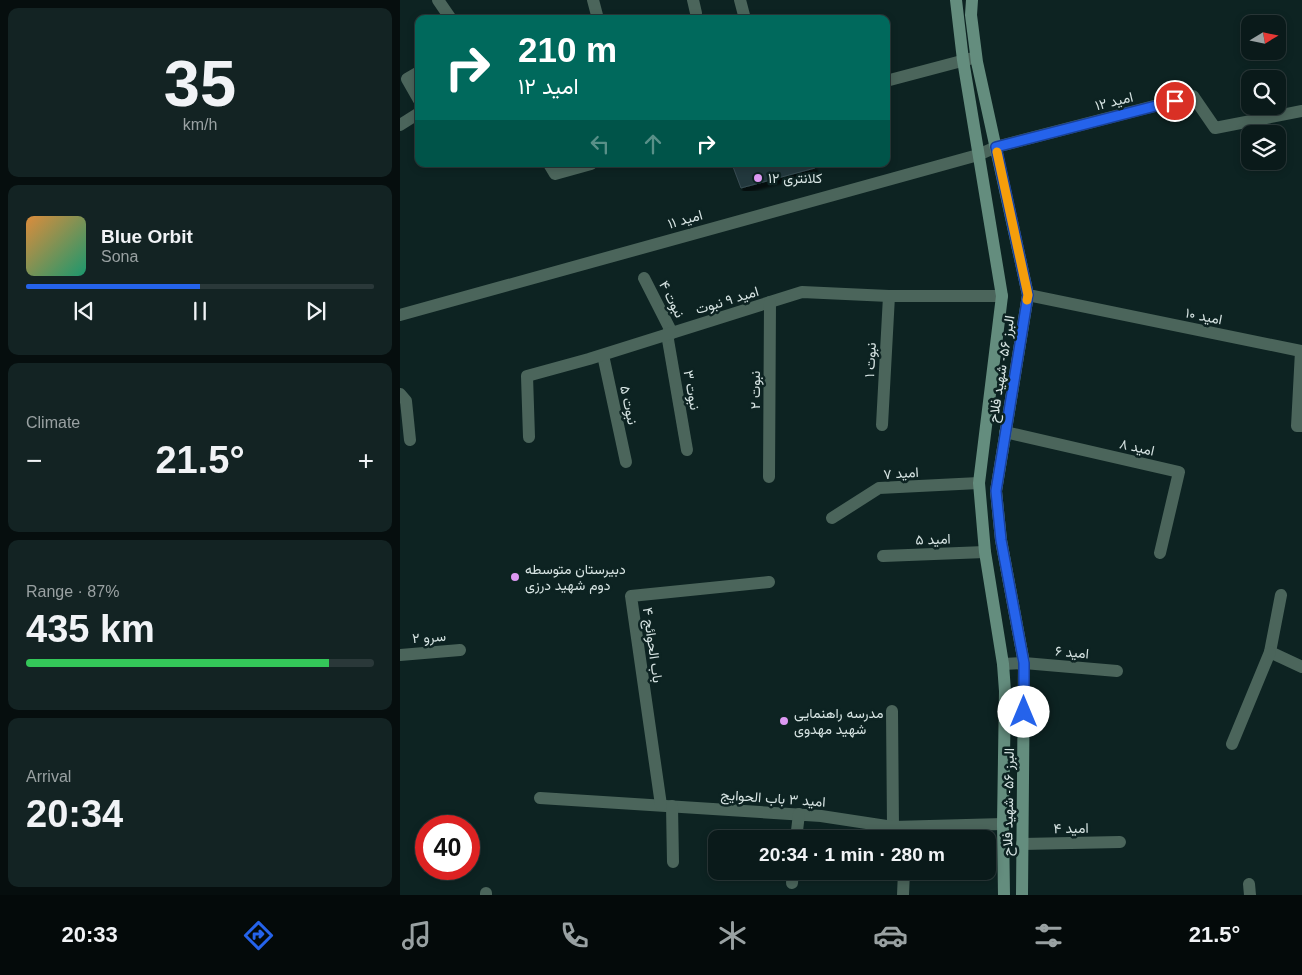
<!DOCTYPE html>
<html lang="en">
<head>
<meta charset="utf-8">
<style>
  :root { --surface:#0a1a1a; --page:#132323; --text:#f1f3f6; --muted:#99a1a2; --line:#2a3839; --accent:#2563eb }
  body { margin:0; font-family:Helvetica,Vazirmatn,sans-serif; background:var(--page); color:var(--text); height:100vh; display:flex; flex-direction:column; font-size:19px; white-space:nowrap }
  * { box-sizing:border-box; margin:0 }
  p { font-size:16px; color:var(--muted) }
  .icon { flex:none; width:28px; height:28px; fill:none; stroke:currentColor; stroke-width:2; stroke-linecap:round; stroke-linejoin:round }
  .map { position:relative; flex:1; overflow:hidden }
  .side { display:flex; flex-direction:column; gap:8px; padding:8px; background:#060e0e; width:400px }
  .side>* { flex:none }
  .guide { position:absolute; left:15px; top:15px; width:475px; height:152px; border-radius:10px; box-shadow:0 2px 8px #0003,0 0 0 1px var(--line); background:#00695c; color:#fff; overflow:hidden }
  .needle { width:32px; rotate:80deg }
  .buttons { position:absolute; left:841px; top:15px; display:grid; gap:10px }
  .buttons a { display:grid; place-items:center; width:45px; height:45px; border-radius:10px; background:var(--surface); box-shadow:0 2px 8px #0003,0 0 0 1px var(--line); font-size:25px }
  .speed { position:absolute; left:15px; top:815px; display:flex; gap:10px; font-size:25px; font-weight:700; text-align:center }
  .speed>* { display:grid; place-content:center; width:65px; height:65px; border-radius:50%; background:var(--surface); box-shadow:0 2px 8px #0003,0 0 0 1px var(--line); line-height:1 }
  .speed .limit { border:8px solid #d22; background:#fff; color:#111 }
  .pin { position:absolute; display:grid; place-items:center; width:42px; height:42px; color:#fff; margin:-21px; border:2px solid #fff; border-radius:50%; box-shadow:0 1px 5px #0007 }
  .me { position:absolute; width:55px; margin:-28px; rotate:0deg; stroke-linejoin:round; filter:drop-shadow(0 0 4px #0008) }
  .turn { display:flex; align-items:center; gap:18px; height:105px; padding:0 20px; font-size:22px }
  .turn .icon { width:65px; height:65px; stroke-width:2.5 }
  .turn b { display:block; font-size:35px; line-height:42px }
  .lanes { display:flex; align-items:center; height:48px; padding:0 20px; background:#0003; justify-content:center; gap:25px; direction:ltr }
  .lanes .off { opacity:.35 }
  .big { font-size:38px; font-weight:800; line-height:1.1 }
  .side .card { flex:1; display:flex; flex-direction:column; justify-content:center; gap:8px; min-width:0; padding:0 18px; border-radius:10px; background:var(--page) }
  .side .dial { align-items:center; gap:0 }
  .dial b { font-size:65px; line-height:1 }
  .song { display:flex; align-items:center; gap:15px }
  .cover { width:60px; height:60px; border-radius:8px; background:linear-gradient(135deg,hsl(30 70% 55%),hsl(160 70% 35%)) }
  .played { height:5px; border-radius:2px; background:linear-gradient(90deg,var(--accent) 50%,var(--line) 50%) }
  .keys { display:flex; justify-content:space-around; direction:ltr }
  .heat { display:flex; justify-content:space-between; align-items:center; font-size:28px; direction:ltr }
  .charge { height:8px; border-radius:4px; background:linear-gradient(90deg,#34c759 87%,var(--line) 0) }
  .trip { position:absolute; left:308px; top:830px; width:288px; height:50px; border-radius:10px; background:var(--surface); box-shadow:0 2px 8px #0003,0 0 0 1px var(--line); font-weight:800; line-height:50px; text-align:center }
  .tab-bar { display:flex; height:80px; justify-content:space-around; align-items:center; background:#040a0a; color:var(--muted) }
  .tab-bar .icon { width:35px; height:35px }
  .tab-bar .on { color:var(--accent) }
  .tab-bar b { font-size:22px; color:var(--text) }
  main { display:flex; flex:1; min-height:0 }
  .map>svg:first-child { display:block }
  .building { fill:#24383e; stroke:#384d53; filter:url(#shadow) }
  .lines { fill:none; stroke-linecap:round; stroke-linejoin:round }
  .street { stroke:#4b655b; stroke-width:12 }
  .secondary { stroke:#648d7e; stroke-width:12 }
  .route-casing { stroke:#184099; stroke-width:12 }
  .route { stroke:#2563eb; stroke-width:9 }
  .slow { stroke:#f59e0b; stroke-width:9 }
  .poi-dot { fill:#dd99f3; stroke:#0d2322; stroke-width:2 }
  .labels { text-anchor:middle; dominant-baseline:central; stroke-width:5; stroke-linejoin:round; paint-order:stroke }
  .street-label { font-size:14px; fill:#d7e4e3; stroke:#0d2322 }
  .poi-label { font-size:14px; fill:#d7e4e3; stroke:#0d2322; text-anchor:start }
</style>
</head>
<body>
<main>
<section class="side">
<div class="card dial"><b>35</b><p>km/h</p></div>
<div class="card">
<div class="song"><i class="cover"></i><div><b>Blue Orbit</b><p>Sona</p></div></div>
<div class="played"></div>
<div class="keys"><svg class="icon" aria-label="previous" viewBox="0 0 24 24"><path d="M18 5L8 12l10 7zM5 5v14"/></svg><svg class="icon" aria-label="pause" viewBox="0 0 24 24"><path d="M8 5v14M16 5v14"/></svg><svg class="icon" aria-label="next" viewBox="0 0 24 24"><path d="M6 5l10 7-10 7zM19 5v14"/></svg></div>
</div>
<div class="card"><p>Climate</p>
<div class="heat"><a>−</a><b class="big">21.5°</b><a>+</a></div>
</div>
<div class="card"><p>Range · 87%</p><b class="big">435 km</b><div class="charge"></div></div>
<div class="card"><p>Arrival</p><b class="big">20:34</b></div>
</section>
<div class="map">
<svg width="902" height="895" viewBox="0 0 902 895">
  <defs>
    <filter id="shadow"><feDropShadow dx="3" dy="5.5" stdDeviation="1" flood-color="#0009"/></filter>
  </defs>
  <rect width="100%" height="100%" fill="#0d2322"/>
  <polygon class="building" points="332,164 414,164 415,168 341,188"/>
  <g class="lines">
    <g class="street">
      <polyline points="38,0 51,19"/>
      <polyline points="193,0 198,19"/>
      <polyline points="293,0 296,13"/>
      <polyline points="340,0 345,19"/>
      <polyline points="19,72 7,79 19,100"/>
      <polyline points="486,81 573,58"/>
      <polyline points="0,125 19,113"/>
      <polyline points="149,164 155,174 191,164"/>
      <polyline points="244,278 272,333"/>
      <polyline points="628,295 901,351 897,426 902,426"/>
      <polyline points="0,315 578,155 596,147 793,96 815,128 902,111"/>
      <polyline points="267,334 287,450"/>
      <polyline points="203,355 226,462"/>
      <polyline points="0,394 6,401 10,440"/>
      <polyline points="482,425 489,296"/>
      <polyline points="605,432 779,472 760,553"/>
      <polyline points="129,437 127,376 189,359 402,292 489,296 602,296"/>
      <polyline points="369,477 370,302"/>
      <polyline points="432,518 479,488 579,483"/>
      <polyline points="483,556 585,552"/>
      <polyline points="881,595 870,652 902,667"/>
      <polyline points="0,655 60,650"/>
      <polyline points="603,664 624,663 717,671"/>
      <polyline points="492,711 493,827"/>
      <polyline points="832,744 870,652"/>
      <polyline points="140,798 421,816 493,827 603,824"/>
      <polyline points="261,805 231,596 369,582"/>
      <polyline points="272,806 273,862"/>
      <polyline points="396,839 399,814"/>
      <polyline points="622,844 720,842"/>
      <polyline points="392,883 393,871"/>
      <polyline points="849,884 850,895"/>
      <polyline points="86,895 86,893"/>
      <polyline points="503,895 504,871"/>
    </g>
    <g class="secondary">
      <polyline points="556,0 563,60 602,296 579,483 585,552 603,664 605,691 603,824 604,895"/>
      <polyline points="572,0 571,15 577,62 628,295 596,491 601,540 624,663 622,895"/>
    </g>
  </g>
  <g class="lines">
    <g class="route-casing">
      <polyline id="route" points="624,712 624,663 601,540 596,491 628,295 596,147 775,101"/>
    </g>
    <use href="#route" class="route"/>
    <polyline class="slow" points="597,152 628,295 627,300"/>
  </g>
  <g class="poi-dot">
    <circle cx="358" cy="178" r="5"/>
    <circle cx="115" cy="577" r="5"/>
    <circle cx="384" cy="721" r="5"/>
  </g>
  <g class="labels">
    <g class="street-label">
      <text transform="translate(714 101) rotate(-14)">امید ۱۲</text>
      <text transform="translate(285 219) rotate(-16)">امید ۱۱</text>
      <text transform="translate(272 299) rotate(63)">نبوت ۴</text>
      <text transform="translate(327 300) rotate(-17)">امید ۹ نبوت</text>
      <text transform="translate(804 316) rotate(11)">امید ۱۰</text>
      <text transform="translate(470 360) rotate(-87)">نبوت ۱</text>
      <text transform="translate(601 369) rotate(-81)">البرز ۵۶- شهید فلاح</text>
      <text transform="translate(292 390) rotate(80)">نبوت ۳</text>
      <text transform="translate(355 390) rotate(-90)">نبوت ۲</text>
      <text transform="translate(229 405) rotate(78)">نبوت ۵</text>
      <text transform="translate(737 447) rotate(13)">امید ۸</text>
      <text transform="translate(501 473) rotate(-4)">امید ۷</text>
      <text transform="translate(533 539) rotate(-2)">امید ۵</text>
      <text transform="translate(29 637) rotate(-4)">سرو ۲</text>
      <text transform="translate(253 645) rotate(82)">باب الحوائج ۴</text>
      <text transform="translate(672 652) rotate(5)">امید ۶</text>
      <text transform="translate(373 798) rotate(4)">امید ۳ باب الحوایج</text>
      <text transform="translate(608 802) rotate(-89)">البرز ۵۶- شهید فلاح</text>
      <text transform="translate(671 828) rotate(-1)">امید ۴</text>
    </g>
    <g class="poi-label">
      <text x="368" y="178">کلانتری ۱۲</text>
      <text x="125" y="569">دبیرستان متوسطه<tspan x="125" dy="16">دوم شهید درزی</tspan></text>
      <text x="394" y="713">مدرسه راهنمایی<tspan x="394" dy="16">شهید مهدوی</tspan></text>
    </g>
  </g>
</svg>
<div class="buttons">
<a><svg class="needle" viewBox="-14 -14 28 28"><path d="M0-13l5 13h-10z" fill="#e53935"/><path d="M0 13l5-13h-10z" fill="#99a1a2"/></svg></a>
<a><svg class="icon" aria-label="search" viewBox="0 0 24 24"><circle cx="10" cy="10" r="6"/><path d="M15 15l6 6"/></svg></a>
<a><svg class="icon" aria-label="layers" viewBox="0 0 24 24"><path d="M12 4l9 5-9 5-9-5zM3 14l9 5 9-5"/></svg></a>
</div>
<div class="speed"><div class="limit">40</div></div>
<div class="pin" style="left:775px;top:101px;background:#d93025"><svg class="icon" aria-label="arrive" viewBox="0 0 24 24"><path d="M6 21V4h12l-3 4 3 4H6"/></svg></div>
<svg class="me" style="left:624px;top:712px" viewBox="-20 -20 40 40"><circle r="19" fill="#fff"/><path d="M0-13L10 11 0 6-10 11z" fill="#2563eb"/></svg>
<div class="trip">20:34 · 1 min · 280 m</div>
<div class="guide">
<div class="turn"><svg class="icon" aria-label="right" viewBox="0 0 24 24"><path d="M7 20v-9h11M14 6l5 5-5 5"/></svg><div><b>210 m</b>امید ۱۲</div></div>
<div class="lanes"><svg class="icon off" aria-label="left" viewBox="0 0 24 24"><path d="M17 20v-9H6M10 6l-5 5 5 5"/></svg><svg class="icon off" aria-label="ahead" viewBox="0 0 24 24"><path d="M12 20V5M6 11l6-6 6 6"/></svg><svg class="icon" aria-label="right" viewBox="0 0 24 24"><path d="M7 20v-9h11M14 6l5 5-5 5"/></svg></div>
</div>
</div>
</main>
<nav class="tab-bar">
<b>20:33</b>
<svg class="icon on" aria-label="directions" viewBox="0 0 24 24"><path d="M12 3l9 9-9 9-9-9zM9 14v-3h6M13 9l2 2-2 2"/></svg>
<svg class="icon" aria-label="music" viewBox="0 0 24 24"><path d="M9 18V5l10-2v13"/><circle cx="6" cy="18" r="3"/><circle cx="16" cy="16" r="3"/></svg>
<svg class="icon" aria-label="phone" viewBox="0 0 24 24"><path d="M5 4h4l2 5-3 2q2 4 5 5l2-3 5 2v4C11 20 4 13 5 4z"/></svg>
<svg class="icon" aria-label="climate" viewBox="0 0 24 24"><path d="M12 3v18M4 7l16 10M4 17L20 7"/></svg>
<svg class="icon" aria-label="car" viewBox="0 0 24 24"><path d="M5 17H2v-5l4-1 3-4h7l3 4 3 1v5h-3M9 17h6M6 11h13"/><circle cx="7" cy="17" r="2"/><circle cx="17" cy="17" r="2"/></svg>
<svg class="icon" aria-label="filters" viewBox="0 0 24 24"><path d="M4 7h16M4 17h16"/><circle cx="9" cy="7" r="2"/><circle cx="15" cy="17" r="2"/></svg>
<b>21.5°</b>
</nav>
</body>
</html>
